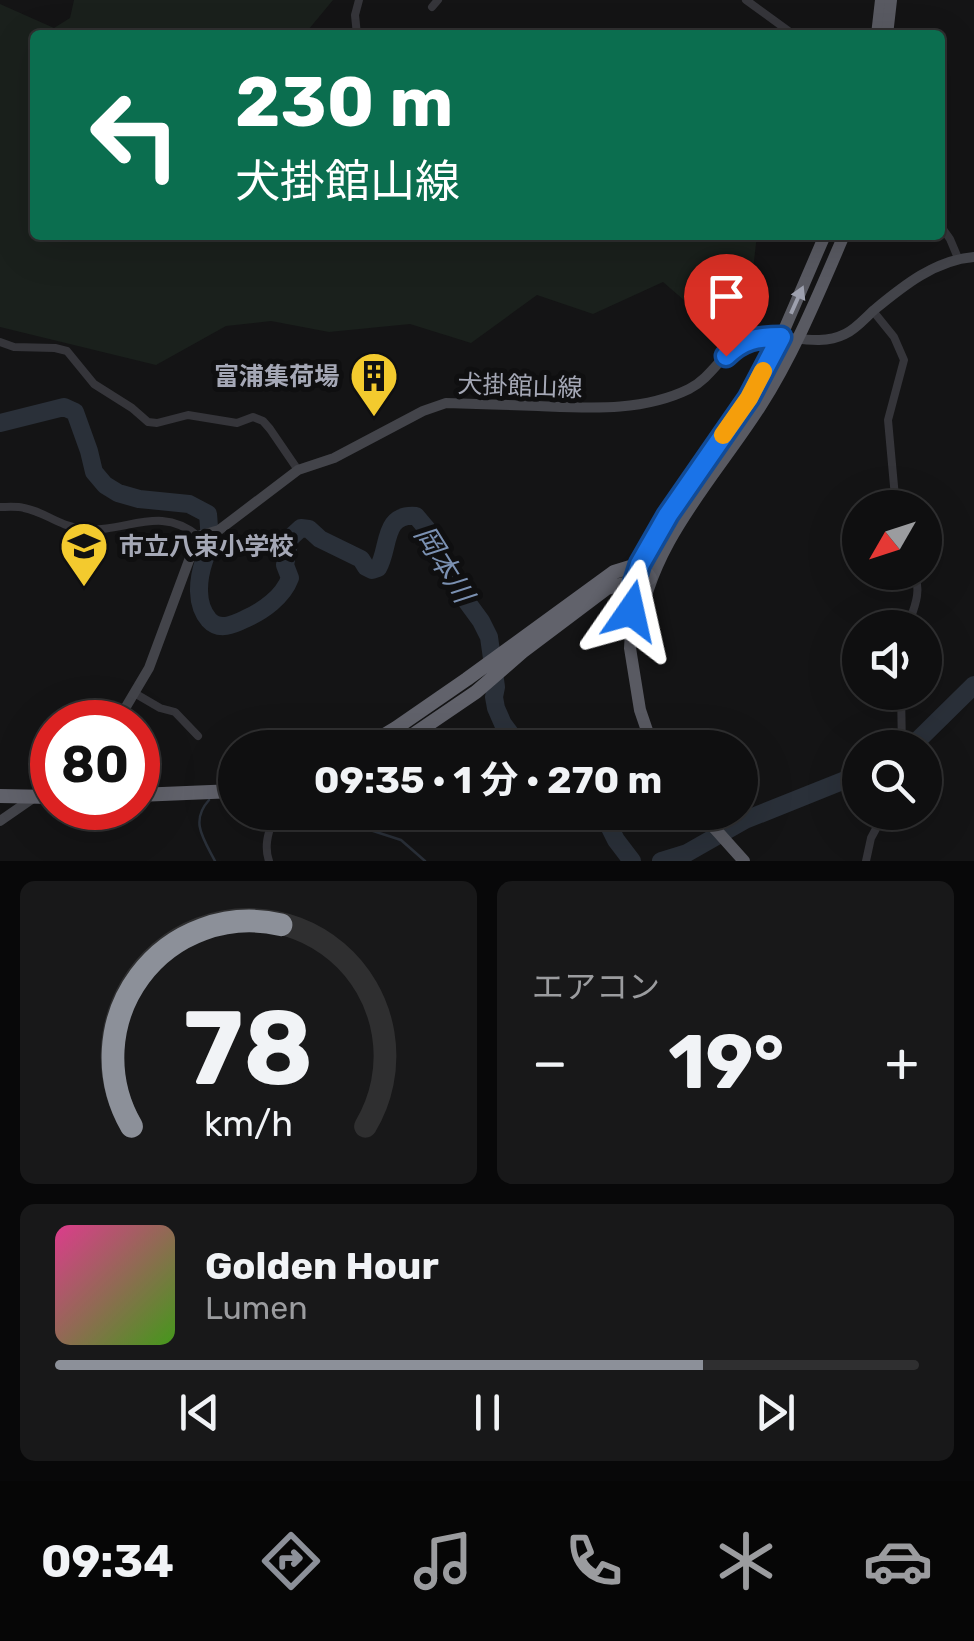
<!DOCTYPE html>
<html lang="ja">
<head>
<meta charset="utf-8">
<style>
  :root { --surface:#0f0f10; --page:#181819; --text:#f1f3f6; --muted:#9b9c9f; --line:#2f2f30; --accent:#8c9099 }
  body { margin:0; font-family:Rubik,"Noto Sans JP",sans-serif; background:var(--page); color:var(--text); height:100vh; display:flex; flex-direction:column; font-size:38px; white-space:nowrap }
  * { box-sizing:border-box; margin:0 }
  p { font-size:32px; color:var(--muted) }
  .icon { flex:none; width:55px; height:55px; fill:none; stroke:currentColor; stroke-width:2; stroke-linecap:round; stroke-linejoin:round }
  .map { position:relative; height:861px; overflow:hidden }
  .sheet { display:flex; flex-direction:column; gap:20px; padding:20px; background:#080809; flex:1 }
  .sheet>* { flex:none }
  .hud { position:absolute; left:30px; top:30px; width:915px; height:210px; border-radius:10px; box-shadow:0 10px 40px #0002,0 0 0 2px var(--line); background:#0b6e4f; color:#fff; overflow:hidden }
  .needle { width:65px; rotate:231deg }
  .buttons { position:absolute; left:842px; top:490px; display:grid; gap:20px }
  .buttons a { display:grid; place-items:center; width:100px; height:100px; border-radius:50%; background:var(--surface); box-shadow:0 10px 40px #0002,0 0 0 2px var(--line); font-size:50px }
  .speed { position:absolute; left:30px; top:700px; display:flex; gap:20px; font-size:50px; font-weight:700; text-align:center }
  .speed>* { display:grid; place-content:center; width:130px; height:130px; border-radius:50%; background:var(--surface); box-shadow:0 10px 40px #0002,0 0 0 2px var(--line); line-height:1 }
  .speed .limit { border:15px solid #d22; background:#fff; color:#111 }
  .pin { position:absolute; display:grid; place-items:center; width:85px; height:85px; color:#fff; margin:-102px -42px; border-radius:50% 50% 50% 0; rotate:-45deg; box-shadow:0 0 10px #0007 }
  .pin .icon { rotate:45deg }
  .me { position:absolute; width:110px; margin:-55px; rotate:11deg; stroke-linejoin:round; filter:drop-shadow(0 0 8px #0008) }
  .turn { display:flex; align-items:center; gap:35px; height:210px; padding:0 40px; font-size:45px }
  .turn .icon { width:130px; height:130px; stroke-width:2.5 }
  .turn b { display:block; font-size:70px; line-height:85px }
  .big { font-size:75px; font-weight:700; line-height:1.1 }
  .sheet .widget { flex:1; display:flex; flex-direction:column; justify-content:center; gap:15px; min-width:0; padding:0 35px; border-radius:15px; background:var(--page) }
  .sheet .dial { align-items:center; gap:0 }
  .dial svg { height:260px; overflow:visible; fill:none; stroke:var(--line); stroke-width:7; stroke-linecap:round; text-anchor:middle }
  .dial text { fill:var(--text); stroke:none }
  .song { display:flex; align-items:center; gap:30px }
  .cover { width:120px; height:120px; border-radius:15px; background:linear-gradient(135deg,hsl(330 70% 55%),hsl(100 70% 35%)) }
  .played { height:10px; border-radius:5px; background:linear-gradient(90deg,var(--accent) 75%,var(--line) 75%) }
  .keys { display:flex; justify-content:space-around; direction:ltr }
  .heat { display:flex; justify-content:space-between; align-items:center; font-size:55px; direction:ltr }
  .sheet .tiles { flex:1; display:grid; gap:20px; grid-template-columns:1fr 1fr }
  .widget:last-child { grid-column:span 2 }
  .trip { position:absolute; left:218px; top:730px; width:540px; height:100px; border-radius:50px; background:var(--surface); box-shadow:0 10px 40px #0002,0 0 0 2px var(--line); font-weight:700; line-height:100px; text-align:center }
  .dock { display:flex; height:160px; justify-content:space-around; align-items:center; background:#060606; color:var(--muted) }
  .dock .icon { width:70px; height:70px }
  .dock .selected { color:var(--accent) }
  .dock b { font-size:45px; color:var(--text) }
  .map>svg:first-child { display:block }
  .green { fill:#1a201c }
  .lines { fill:none; stroke-linecap:round; stroke-linejoin:round }
  .stream { stroke:#2a3039; stroke-width:2.5 }
  .river { stroke:#2a3039; stroke-width:18 }
  .minor { stroke:#35353a; stroke-width:8 }
  .secondary { stroke:#43444a; stroke-width:10 }
  .trunk { stroke:#595a62; stroke-width:12 }
  .motorway { stroke:#61626b; stroke-width:14 }
  .motorway-bridge { stroke:#61626b; stroke-width:14 }
  .oneway { fill:#9da0ae }
  .route-casing { stroke:#114b97; stroke-width:25 }
  .route { stroke:#1a73e8; stroke-width:18 }
  .slow { stroke:#f59e0b; stroke-width:18 }
  .labels { text-anchor:middle; dominant-baseline:central; stroke-width:10; stroke-linejoin:round; paint-order:stroke }
  .poi-label { font-size:25px; font-weight:bold; fill:#a5a8b6; stroke:#0f0f10; text-anchor:end }
  .street-label { font-size:25px; fill:#a5a8b6; stroke:#0f0f10 }
  .water-label { font-size:28px; font-style:italic; fill:#7b91b2; stroke:#0f0f10 }
</style>
</head>
<body>
<div class="map">
<svg width="974" height="861" viewBox="0 0 974 861">
  <rect width="100%" height="100%" fill="#141415"/>
  <polygon class="green" points="74,0 333,0 304,35 35,35 35,235 757,235 747,322 707,320 663,282 593,314 537,295 471,343 410,324 329,332 271,321 226,326 156,365 0,327 0,4 54,28 70,18"/>
  <g class="lines">
    <g class="stream">
      <path d="M209 800C190 821 203 838 215 861"/>
      <polyline points="344,812 353,817 367,829 401,840 425,861"/>
    </g>
    <g class="river">
      <path d="M0 423 64 407 75 412 89 451 94 472 105 485 118 493 139 499 189 504 208 514C209 525 210 536 209 546 208 556 207 551 204 561 198 579 195 604 209 620 219 631 233 625 245 619 263 611 283 597 290 578L285 565 290 538 301 528 309 529 320 539 361 559 366 567 372 570 378 568C390 548 382 513 416 516L432 535 451 580 481 621 489 637 496 687 494 697 496 708 503 724 521 748"/>
      <polyline points="910,748 974,685"/>
      <polyline points="602,812 616,840 632,861"/>
      <polyline points="661,861 687,853 745,820 860,774"/>
    </g>
    <g class="minor">
      <polyline points="746,0 794,35"/>
      <polyline points="432,7 438,0"/>
      <polyline points="357,35 355,15 359,0"/>
      <polyline points="940,225 950,239 958,258"/>
      <polyline points="873,311 894,337 904,360 888,420 896,508"/>
      <polyline points="0,342 14,347 55,348 67,351 94,384 132,408 148,422 157,423 188,415 237,423 253,417 263,421 270,429 298,470"/>
      <path d="M0 507C7 507 17 506 24 508 46 512 57 526 84 529 127 533 159 504 198 536"/>
      <path d="M907 628C914 608 923 591 913 572"/>
      <polyline points="901,692 902,748"/>
      <polyline points="136,694 160,708 175,712 198,736"/>
      <path d="M398 812C416 821 428 827 445 812"/>
      <path d="M269 861C263 844 270 829 275 812"/>
      <polyline points="866,861 871,838 885,812"/>
    </g>
    <g class="secondary">
      <path d="M117 722 149 668 198 536 219 530 298 470 334 458 423 411 446 403C477 404 507 405 538 406 589 408 642 412 689 389 713 377 725 348 746 340 778 328 813 350 845 334 856 329 865 318 874 310 903 286 935 260 974 257"/>
      <polyline points="0,821 52,785"/>
    </g>
    <g class="trunk">
      <polyline points="877,35 881,0"/>
      <polyline points="887,35 891,0"/>
      <path d="M638 634C648 545 714 479 760 407 794 354 819 293 844 235"/>
      <polyline points="653,748 640,710 630,648 634,583 640,564 668,515 749,398 781,337 825,235"/>
      <polyline points="700,812 744,861"/>
    </g>
    <g class="motorway">
      <polyline points="363,748 396,728 467,679 614,572 640,564 650,578 607,588 522,652 476,692 407,739 383,748"/>
      <polyline points="138,795 235,791"/>
    </g>
    <polyline class="motorway-bridge" points="0,796 52,797"/>
  </g>
  <defs><path id="oneway-solid" d="M-6-.8H1V-3.2L6.5 0L1 3.2V.8H-6Z" transform="scale(2.5)"/></defs>
  <use class="oneway" href="#oneway-solid" transform="translate(797 300) rotate(-66)"/>
  <g class="lines">
    <g class="route-casing">
      <path id="route" d="M631 611 634 583 640 564 668 515 749 398 781 337C757 337 743 339 726 356"/>
    </g>
    <use href="#route" class="route"/>
    <polyline class="slow" points="723,435 749,398 763,371"/>
  </g>
  <defs>
    <g id="building-pin" transform="scale(2.5)"><path d="M0 17L-7.5 6A9.5 9.5 0 1 1 7.5 6Z" fill="#f3ca2e" stroke="#0f0f10"/><path d="M-4-6H4V6H1V3H-1V6H-4ZM-2.5-4.3h1.7v1.8h-1.7ZM.8-4.3h1.7v1.8H.8ZM-2.5-1h1.7V.8h-1.7ZM.8-1h1.7V.8H.8Z" fill="#111"/></g>
    <g id="school-pin" transform="scale(2.5)"><path d="M0 17L-7.5 6A9.5 9.5 0 1 1 7.5 6Z" fill="#f3ca2e" stroke="#0f0f10"/><path d="M0-5L7-2L0 1L-7-2ZM-4 1L0 2.5L4 1V4Q0 6-4 4Z" fill="#111"/></g>
  </defs>
  <g fill-rule="evenodd">
    <use href="#building-pin" x="374" y="376"/>
    <use href="#school-pin" x="84" y="546"/>
  </g>
  <g class="labels">
    <g class="poi-label">
      <text x="339" y="376">富浦集荷場</text>
      <text x="119" y="546" text-anchor="start">市立八束小学校</text>
    </g>
    <g class="street-label">
      <text transform="translate(520 386) rotate(2)">犬掛館山線</text>
    </g>
    <g class="water-label">
      <text transform="translate(444 564) rotate(58)">岡本川</text>
    </g>
  </g>
</svg>
<div class="buttons">
<a><svg class="needle" viewBox="-14 -14 28 28"><path d="M0-13l5 13h-10z" fill="#e53935"/><path d="M0 13l5-13h-10z" fill="#9b9c9f"/></svg></a>
<a><svg class="icon" aria-label="sound" viewBox="0 0 24 24"><path d="M4 9h4l5-4v14l-5-4H4zM17 9q2 3 0 6"/></svg></a>
<a><svg class="icon" aria-label="search" viewBox="0 0 24 24"><circle cx="10" cy="10" r="6"/><path d="M15 15l6 6"/></svg></a>
</div>
<div class="speed"><div class="limit">80</div></div>
<div class="pin" style="left:726px;top:356px;background:#d93025"><svg class="icon" aria-label="arrive" viewBox="0 0 24 24"><path d="M6 21V4h12l-3 4 3 4H6"/></svg></div>
<svg class="me" style="left:631px;top:611px" viewBox="-20 -20 40 40"><path d="M0-17L14 15 0 8-14 15z" fill="#1a73e8" stroke="#fff" stroke-width="4"/></svg>
<div class="trip">09:35 · 1 分 · 270 m</div>
<div class="hud">
<div class="turn"><svg class="icon" aria-label="left" viewBox="0 0 24 24"><path d="M17 20v-9H6M10 6l-5 5 5 5"/></svg><div><b>230 m</b>犬掛館山線</div></div>
</div>
</div>
<section class="sheet">
<div class="tiles">
<div class="widget dial"><svg viewBox="0 0 100 80">
<path d="M14 69A42 42 0 1 1 86 69"/>
<path d="M14 69A42 42 0 0 1 60 7" stroke="#8c9099"/>
<text x="50" y="56" font-size="32" font-weight="700">78</text>
<text x="50" y="72" font-size="11">km/h</text>
</svg></div>
<div class="widget"><p>エアコン</p>
<div class="heat"><a>−</a><b class="big">19°</b><a>+</a></div>
</div>
<div class="widget">
<div class="song"><i class="cover"></i><div><b>Golden Hour</b><p>Lumen</p></div></div>
<div class="played"></div>
<div class="keys"><svg class="icon" aria-label="previous" viewBox="0 0 24 24"><path d="M18 5L8 12l10 7zM5 5v14"/></svg><svg class="icon" aria-label="pause" viewBox="0 0 24 24"><path d="M8 5v14M16 5v14"/></svg><svg class="icon" aria-label="next" viewBox="0 0 24 24"><path d="M6 5l10 7-10 7zM19 5v14"/></svg></div>
</div>
</div>
</section>
<nav class="dock">
<b>09:34</b>
<svg class="icon selected" aria-label="directions" viewBox="0 0 24 24"><path d="M12 3l9 9-9 9-9-9zM9 14v-3h6M13 9l2 2-2 2"/></svg>
<svg class="icon" aria-label="music" viewBox="0 0 24 24"><path d="M9 18V5l10-2v13"/><circle cx="6" cy="18" r="3"/><circle cx="16" cy="16" r="3"/></svg>
<svg class="icon" aria-label="phone" viewBox="0 0 24 24"><path d="M5 4h4l2 5-3 2q2 4 5 5l2-3 5 2v4C11 20 4 13 5 4z"/></svg>
<svg class="icon" aria-label="climate" viewBox="0 0 24 24"><path d="M12 3v18M4 7l16 10M4 17L20 7"/></svg>
<svg class="icon" aria-label="car" viewBox="0 0 24 24"><path d="M5 17H2v-5l4-1 3-4h7l3 4 3 1v5h-3M9 17h6M6 11h13"/><circle cx="7" cy="17" r="2"/><circle cx="17" cy="17" r="2"/></svg>
</nav>
</body>
</html>
